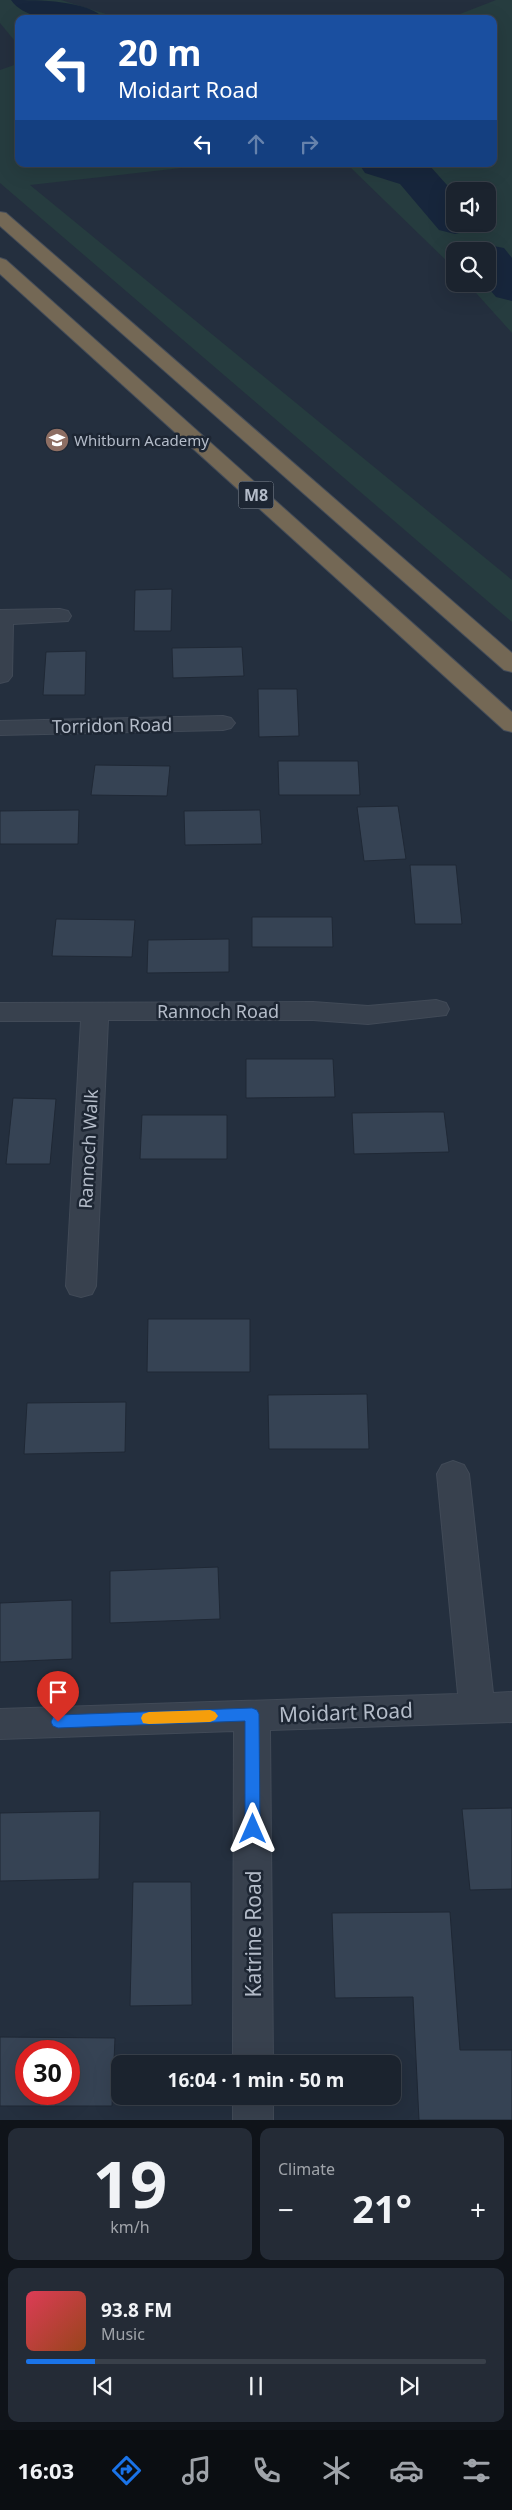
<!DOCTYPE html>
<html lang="en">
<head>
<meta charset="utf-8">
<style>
  :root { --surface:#1b232e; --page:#242b36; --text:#f1f3f6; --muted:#a0a4aa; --line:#39404a; --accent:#1a73e8 }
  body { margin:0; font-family:"Noto Sans",sans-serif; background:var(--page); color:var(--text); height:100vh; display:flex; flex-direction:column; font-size:19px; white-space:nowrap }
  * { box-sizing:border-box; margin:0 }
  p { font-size:16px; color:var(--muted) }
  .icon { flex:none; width:28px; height:28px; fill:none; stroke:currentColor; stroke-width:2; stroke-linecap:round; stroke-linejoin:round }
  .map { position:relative; height:2120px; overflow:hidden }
  .details { display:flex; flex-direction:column; gap:8px; padding:8px; background:#0f1319; flex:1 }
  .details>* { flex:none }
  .banner { position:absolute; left:15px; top:15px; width:482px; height:152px; border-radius:10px; box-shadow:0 5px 20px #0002,0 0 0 1px var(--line); background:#1a4fa0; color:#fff; overflow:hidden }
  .fabs { position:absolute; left:446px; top:182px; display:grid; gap:10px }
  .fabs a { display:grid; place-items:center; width:50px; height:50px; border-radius:10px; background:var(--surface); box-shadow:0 5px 20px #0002,0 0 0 1px var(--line); font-size:25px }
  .speed { position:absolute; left:15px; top:2040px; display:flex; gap:10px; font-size:25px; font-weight:700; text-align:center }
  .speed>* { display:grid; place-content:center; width:65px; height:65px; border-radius:50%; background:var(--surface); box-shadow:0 5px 20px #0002,0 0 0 1px var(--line); line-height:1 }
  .speed .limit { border:8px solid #d22; background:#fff; color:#111 }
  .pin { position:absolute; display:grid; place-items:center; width:42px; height:42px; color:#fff; margin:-51px -21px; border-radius:50% 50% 50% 0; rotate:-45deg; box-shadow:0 0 5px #0007 }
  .pin .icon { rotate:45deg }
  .me { position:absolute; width:55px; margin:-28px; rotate:0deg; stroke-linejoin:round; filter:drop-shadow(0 0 4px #0008) }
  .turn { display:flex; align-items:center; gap:18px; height:105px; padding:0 20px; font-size:22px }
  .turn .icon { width:65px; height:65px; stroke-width:2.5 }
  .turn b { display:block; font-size:35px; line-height:42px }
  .lanes { display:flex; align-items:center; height:48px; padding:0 20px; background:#0003; justify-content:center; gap:25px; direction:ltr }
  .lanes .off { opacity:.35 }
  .big { font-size:38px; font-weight:700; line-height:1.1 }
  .details .tile { flex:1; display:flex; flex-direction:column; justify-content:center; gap:8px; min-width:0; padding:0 18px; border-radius:10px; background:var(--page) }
  .details .dial { align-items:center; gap:0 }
  .dial b { font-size:65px; line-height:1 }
  .song { display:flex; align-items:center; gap:15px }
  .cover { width:60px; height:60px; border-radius:8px; background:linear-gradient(135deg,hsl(350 70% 55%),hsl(20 70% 35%)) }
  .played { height:5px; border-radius:2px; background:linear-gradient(90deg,var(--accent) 15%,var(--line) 15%) }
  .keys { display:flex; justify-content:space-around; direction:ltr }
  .heat { display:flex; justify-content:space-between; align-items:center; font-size:28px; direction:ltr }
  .details .tiles { flex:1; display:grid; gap:8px; grid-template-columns:1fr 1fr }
  .tile:last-child { grid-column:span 2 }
  .trip { position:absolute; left:111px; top:2055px; width:290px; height:50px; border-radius:10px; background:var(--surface); box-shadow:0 5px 20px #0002,0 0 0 1px var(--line); font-weight:700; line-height:50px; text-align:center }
  .tabs { display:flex; height:80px; justify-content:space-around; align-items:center; background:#0b0e12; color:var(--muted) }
  .tabs .icon { width:35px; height:35px }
  .tabs .selected { color:var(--accent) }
  .tabs b { font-size:22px; color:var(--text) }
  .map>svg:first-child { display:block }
  .green { fill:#263c3f; fill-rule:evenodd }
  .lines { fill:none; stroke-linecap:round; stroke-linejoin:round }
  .river { fill:#17263c; fill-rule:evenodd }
  .building { fill:#364354; stroke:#1f2835; fill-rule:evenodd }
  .street-casing { stroke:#414a57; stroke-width:2 }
  .highway-casing { stroke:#434c59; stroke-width:2 }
  .street { fill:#38414e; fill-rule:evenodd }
  .highway { fill:#746855; fill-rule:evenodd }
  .route { fill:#1a73e8; stroke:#114b97 }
  .slow { fill:#f59e0b }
  .labels { text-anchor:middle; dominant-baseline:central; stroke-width:5; stroke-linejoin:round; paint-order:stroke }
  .far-poi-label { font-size:15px; fill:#b4bcc9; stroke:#1d2633; text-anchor:start }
  .shield { fill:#1d2633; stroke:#878f9c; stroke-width:1 }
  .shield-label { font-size:16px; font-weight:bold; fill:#b4bcc9 }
  .street-label { font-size:18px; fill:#b4bcc9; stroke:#1d2633 }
  .near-street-label { font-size:21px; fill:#b4bcc9; stroke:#1d2633 }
</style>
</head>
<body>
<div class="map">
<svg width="512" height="2120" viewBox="0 0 512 2120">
  <rect width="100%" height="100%" fill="#242f3e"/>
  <g class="green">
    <polygon points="0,0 61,0 122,19 19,19 19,46 0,23"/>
    <path d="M496 0H512V333L468 284H488V251H455V269L350 167 342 164H494V19H447ZM455 191H488V224H455Z"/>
    <polygon points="19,59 19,164 217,164 30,185 512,580 512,622 0,183 0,70 17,64"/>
  </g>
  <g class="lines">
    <g class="river">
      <path d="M11 0C38 0 88 0 105 19 78 19 28 25 11 0Z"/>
      <polygon points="359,164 423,164 430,166 455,194 455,224 475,224 471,230 455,234 439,230 400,184 365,173"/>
      <polygon points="488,245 504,248 512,258 512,301 496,297 485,284 488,284 488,251 470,251 472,248"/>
    </g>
  </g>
  <g class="building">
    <polygon points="172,589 171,631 134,631 135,590"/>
    <polygon points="242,647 244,676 173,678 172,648"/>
    <polygon points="86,651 85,695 43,695 46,652"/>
    <polygon points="258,689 297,689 299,736 259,737"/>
    <polygon points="278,761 358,761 360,795 279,795"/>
    <polygon points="95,765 170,766 167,796 91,795"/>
    <polygon points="398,806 406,859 364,861 357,807"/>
    <polygon points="79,810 78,844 0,844 0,811"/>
    <polygon points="260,810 262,844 185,845 184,811"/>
    <polygon points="410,865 456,865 462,924 415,924"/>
    <polygon points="252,917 332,917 333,947 252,947"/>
    <polygon points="56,919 135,920 132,957 52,956"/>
    <polygon points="229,939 229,972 147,973 148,940"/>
    <polygon points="246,1059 333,1059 335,1097 246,1098"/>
    <polygon points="13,1098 56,1099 50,1164 6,1164"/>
    <polygon points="424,1112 444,1112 449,1152 354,1154 352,1113"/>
    <polygon points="142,1115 227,1115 227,1159 140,1159"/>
    <polygon points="148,1319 250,1319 250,1372 147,1372"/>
    <polygon points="367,1394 369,1449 269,1449 268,1395"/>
    <polygon points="126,1402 125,1452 24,1454 27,1403"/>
    <polygon points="218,1567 220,1619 110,1623 110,1571"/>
    <polygon points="72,1600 72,1659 0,1662 0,1603"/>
    <polygon points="512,1808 512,1889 470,1890 462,1809"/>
    <polygon points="100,1811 99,1879 0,1881 0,1813"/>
    <polygon points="133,1882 191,1882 192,2005 130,2006"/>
    <polygon points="450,1912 460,2050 512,2050 512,2120 419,2120 413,1997 335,1998 332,1913"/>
    <path d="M0 2037 115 2038 112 2106H0ZM26 2051H69V2094H26Z"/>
  </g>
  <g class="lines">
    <g class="street-casing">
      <g id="street">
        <polygon points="60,609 68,611 71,616 68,621 13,624 12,676 8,681 0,683 0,610"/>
        <polygon points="223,716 231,718 235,723 231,728 223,730 0,735 0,721"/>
        <polygon points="436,1000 446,1003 449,1009 446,1015 368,1024 313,1020 108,1020 96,1286 92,1294 81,1297 70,1294 66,1286 81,1021 0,1021 0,1003 313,1002 368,1006"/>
        <polygon points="453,1461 464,1465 469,1474 493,1693 512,1692 512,1722 270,1730 273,2064 233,2064 234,1731 0,1739 0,1709 458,1694 437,1474 442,1465"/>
        <rect x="233" y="2096" width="40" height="24"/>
      </g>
    </g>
    <g class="highway-casing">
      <g id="highway">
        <polygon points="0,212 6,213 512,653 512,672 504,670 0,226"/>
        <polygon points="0,258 6,260 512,712 512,732 504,730 0,274"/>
      </g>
    </g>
    <use href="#street" class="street"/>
    <use href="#highway" class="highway"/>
  </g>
  <polygon class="route" points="252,1708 257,1710 259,1714 260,1829 258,1834 253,1836 247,1834 245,1829 245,1721 58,1728 53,1726 51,1722 53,1717 58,1715"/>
  <polygon class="slow" points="210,1710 215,1712 218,1716 215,1720 210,1722 149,1724 143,1723 141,1718 143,1714 149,1712"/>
  <defs>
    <g id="school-disc" transform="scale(1.25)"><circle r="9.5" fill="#8d6e63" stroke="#1d2633"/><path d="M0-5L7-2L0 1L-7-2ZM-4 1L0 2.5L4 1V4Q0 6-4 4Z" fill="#fff"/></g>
  </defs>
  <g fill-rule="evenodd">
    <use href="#school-disc" x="57" y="440"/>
  </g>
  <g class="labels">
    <g class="far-poi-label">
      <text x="74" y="440">Whitburn Academy</text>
    </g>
    <rect class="shield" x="238.5" y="481.5" width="35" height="27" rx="4"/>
    <g class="shield-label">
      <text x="256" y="495">M8</text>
    </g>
    <g class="street-label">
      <text transform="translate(112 725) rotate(-1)">Torridon Road</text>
      <text x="218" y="1011">Rannoch Road</text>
      <text transform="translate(88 1149) rotate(-87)">Rannoch Walk</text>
    </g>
    <g class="near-street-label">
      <text transform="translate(346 1712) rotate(-2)">Moidart Road</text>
      <text transform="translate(253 1934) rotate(-90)">Katrine Road</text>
    </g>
  </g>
</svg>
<div class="fabs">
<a><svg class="icon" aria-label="sound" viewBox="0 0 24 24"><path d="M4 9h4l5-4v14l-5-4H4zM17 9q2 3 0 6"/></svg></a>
<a><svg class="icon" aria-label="search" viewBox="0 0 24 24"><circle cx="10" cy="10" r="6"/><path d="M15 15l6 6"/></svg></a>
</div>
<div class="speed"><div class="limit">30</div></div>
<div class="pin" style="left:58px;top:1722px;background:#d93025"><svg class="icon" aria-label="arrive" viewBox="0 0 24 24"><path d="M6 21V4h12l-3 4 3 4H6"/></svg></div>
<svg class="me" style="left:253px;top:1829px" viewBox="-20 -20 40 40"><path d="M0-17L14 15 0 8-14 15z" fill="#1a73e8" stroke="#fff" stroke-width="4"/></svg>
<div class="trip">16:04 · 1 min · 50 m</div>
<div class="banner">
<div class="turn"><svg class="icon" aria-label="left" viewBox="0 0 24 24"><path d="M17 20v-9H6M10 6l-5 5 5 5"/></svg><div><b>20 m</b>Moidart Road</div></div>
<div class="lanes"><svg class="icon" aria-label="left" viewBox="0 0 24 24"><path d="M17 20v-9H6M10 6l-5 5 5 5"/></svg><svg class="icon off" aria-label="ahead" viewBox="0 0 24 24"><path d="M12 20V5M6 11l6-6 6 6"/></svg><svg class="icon off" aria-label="right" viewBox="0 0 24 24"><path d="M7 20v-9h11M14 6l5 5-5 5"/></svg></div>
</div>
</div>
<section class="details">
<div class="tiles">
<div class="tile dial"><b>19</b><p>km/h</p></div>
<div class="tile"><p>Climate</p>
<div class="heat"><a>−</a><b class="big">21°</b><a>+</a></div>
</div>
<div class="tile">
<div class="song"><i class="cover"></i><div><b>93.8 FM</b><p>Music</p></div></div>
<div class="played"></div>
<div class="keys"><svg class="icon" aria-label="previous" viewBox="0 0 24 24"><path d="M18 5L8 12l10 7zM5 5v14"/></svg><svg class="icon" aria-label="pause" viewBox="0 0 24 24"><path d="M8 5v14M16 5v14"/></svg><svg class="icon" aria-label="next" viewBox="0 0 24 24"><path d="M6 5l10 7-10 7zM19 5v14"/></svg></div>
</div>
</div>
</section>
<nav class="tabs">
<b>16:03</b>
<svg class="icon selected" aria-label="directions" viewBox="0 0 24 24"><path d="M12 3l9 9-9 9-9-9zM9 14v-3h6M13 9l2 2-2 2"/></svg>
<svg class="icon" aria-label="music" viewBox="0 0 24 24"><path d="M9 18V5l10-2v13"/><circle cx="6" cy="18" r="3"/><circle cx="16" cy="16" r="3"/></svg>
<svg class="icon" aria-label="phone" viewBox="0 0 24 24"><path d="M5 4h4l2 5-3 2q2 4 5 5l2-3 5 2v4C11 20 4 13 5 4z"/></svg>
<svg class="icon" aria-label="climate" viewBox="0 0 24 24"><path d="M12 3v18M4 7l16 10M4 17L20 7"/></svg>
<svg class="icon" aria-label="car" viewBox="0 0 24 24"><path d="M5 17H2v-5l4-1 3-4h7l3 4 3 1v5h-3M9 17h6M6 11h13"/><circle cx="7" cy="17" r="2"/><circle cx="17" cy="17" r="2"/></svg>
<svg class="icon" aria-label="filters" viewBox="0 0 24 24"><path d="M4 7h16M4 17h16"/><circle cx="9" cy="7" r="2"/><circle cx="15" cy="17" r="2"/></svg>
</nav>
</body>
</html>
